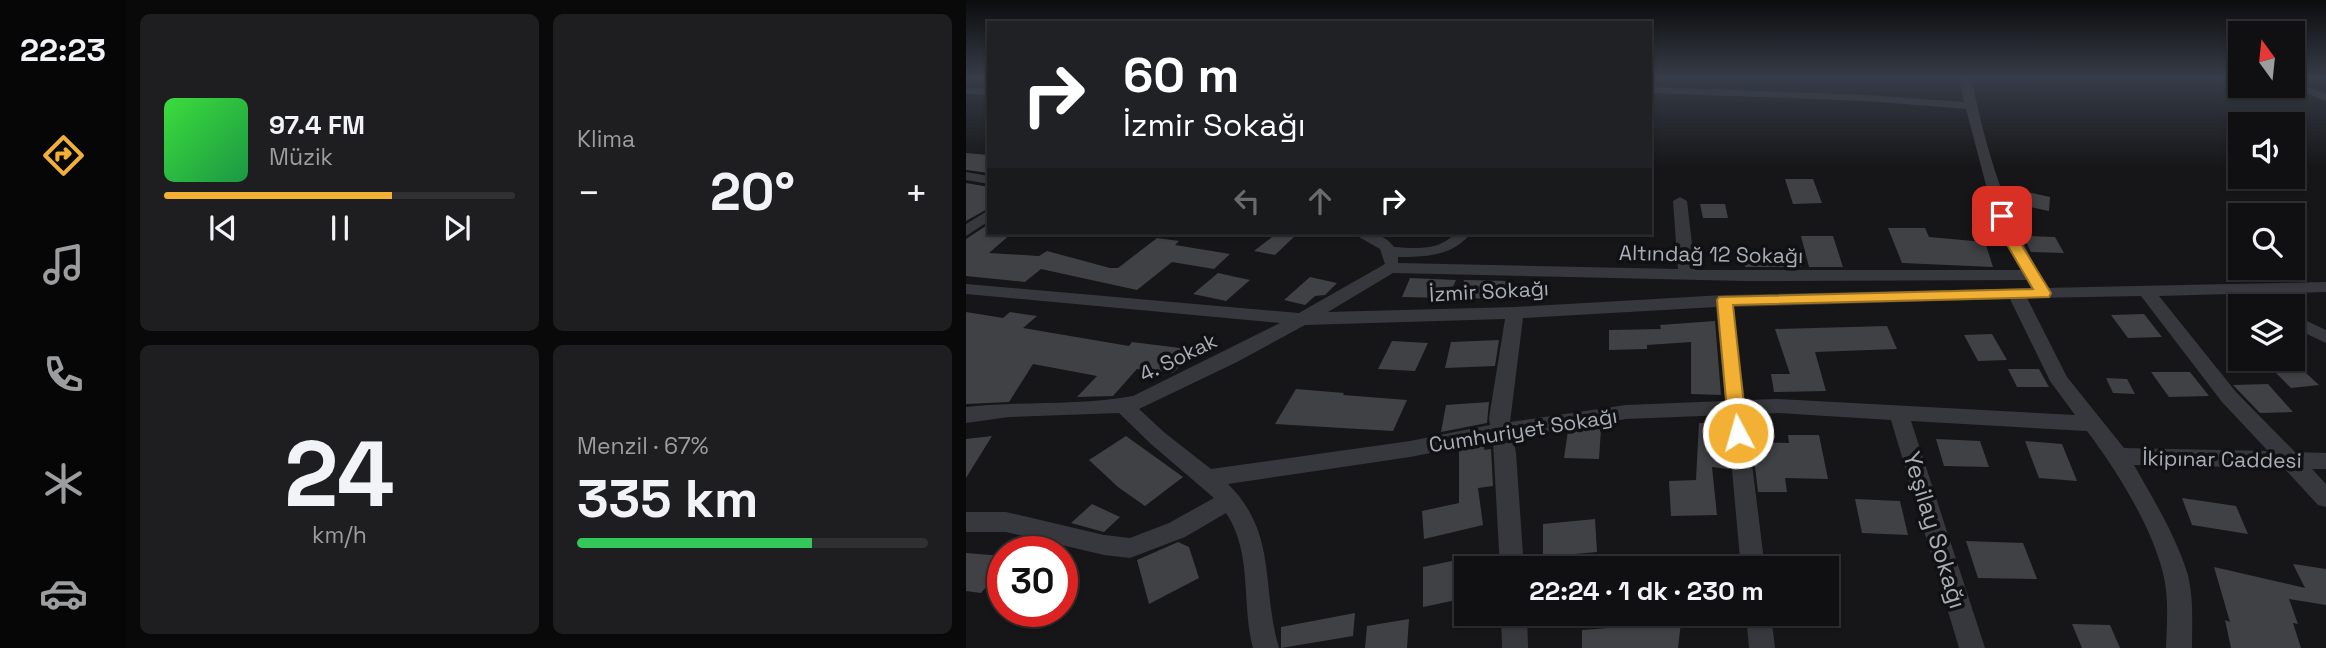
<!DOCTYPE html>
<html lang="tr">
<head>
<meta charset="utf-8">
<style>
  :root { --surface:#101012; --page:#1e1e20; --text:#f1f3f6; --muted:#9c9d9f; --line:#303032; --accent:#f2b134 }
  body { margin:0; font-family:"Space Grotesk",sans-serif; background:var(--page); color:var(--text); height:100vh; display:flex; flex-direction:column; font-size:26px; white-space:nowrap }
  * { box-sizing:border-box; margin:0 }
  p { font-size:23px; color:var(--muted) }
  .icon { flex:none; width:38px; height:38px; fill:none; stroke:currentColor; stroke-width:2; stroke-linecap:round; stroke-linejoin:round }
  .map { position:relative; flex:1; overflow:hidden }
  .side { display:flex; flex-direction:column; gap:14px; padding:14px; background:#09090a; width:840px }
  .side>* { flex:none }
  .guide { position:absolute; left:21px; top:21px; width:665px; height:214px; border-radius:0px; box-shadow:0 2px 5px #0004,0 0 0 2px var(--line); background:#202124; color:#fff; overflow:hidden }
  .needle { width:46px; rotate:345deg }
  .fabs { position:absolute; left:1262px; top:21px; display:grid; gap:14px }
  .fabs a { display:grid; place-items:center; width:77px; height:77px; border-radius:0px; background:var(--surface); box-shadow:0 2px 5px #0004,0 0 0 2px var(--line); font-size:35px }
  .speed { position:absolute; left:21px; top:536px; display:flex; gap:14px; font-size:35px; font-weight:700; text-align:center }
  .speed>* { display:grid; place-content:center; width:91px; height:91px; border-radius:50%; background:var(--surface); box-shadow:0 2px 5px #0004,0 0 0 2px var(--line); line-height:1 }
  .speed .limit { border:10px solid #d22; background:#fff; color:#111 }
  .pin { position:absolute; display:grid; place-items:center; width:60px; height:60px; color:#fff; margin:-30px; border-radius:14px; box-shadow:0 4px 10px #0006 }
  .me { position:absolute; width:77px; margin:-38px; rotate:354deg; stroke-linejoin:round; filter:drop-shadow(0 0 5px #0008) }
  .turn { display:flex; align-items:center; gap:24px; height:147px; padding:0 21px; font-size:32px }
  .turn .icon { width:91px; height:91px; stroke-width:2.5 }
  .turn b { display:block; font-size:49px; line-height:60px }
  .lanes { display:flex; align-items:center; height:66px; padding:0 21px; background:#0003; justify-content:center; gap:35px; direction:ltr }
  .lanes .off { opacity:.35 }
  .big { font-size:52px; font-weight:600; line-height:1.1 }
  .side .widget { flex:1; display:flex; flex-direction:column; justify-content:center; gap:10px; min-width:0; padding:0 24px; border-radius:10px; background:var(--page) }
  .side .dial { align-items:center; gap:0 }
  .dial b { font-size:91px; line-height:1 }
  .song { display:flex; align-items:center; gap:21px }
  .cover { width:84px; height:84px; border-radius:10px; background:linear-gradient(135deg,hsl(120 70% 55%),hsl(140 70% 35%)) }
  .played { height:7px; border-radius:4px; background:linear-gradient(90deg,var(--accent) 65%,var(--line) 65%) }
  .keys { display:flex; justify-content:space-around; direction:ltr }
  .heat { display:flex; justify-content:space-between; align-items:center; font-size:38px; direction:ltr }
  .charge { height:10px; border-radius:5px; background:linear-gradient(90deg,#34c759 67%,var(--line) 0) }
  .side .tiles { flex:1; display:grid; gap:14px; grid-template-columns:repeat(2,1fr) }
  .trip { position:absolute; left:488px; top:556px; width:385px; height:70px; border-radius:0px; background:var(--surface); box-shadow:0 2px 5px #0004,0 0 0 2px var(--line); font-weight:600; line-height:70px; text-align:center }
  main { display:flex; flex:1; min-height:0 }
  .menu { display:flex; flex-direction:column; width:126px; justify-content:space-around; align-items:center; background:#060607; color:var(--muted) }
  .menu .icon { width:49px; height:49px }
  .menu .active { color:var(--accent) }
  .menu b { font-size:32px; color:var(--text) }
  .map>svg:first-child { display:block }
  .building { fill:#404145 }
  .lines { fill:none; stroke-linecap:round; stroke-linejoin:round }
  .minor { fill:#37383d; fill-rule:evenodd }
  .route { fill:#f2b134; stroke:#9d7322; stroke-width:2 }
  .labels { text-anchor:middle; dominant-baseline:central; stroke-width:7; stroke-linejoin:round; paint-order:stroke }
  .street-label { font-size:21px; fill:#a8adb8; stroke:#111113 }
  .near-street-label { font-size:24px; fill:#a8adb8; stroke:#111113 }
</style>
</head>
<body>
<main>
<nav class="menu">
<b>22:23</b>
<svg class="icon active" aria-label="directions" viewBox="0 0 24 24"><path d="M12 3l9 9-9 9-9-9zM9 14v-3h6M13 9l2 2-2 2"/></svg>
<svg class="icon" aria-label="music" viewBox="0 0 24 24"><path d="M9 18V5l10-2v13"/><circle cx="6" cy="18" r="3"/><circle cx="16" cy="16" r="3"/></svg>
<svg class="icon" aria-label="phone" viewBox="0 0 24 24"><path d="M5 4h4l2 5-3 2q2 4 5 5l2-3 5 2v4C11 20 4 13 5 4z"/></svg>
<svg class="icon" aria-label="climate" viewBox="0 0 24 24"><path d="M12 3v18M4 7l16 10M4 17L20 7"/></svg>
<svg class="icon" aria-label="car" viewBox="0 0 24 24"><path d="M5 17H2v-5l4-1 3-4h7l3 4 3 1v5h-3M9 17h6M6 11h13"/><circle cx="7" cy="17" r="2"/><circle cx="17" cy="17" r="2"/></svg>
</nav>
<section class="side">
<div class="tiles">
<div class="widget">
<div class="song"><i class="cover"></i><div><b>97.4 FM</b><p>Müzik</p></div></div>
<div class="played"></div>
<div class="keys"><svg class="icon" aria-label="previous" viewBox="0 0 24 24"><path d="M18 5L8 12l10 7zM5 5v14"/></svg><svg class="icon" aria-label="pause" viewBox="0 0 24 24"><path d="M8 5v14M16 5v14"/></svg><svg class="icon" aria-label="next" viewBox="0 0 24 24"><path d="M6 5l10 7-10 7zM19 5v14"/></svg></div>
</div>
<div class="widget"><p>Klima</p>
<div class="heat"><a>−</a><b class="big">20°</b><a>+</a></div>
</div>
<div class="widget dial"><b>24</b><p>km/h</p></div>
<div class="widget"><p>Menzil · 67%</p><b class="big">335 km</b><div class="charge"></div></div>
</div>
</section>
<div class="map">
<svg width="1360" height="648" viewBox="0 0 1360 648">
  <rect width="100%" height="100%" fill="#161618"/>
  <g class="building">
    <polygon points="0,153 23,155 23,173 0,170"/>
    <polygon points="819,179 847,179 856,203 827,204"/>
    <polygon points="0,183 23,187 23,208 0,221"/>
    <polygon points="1052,190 1084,197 1083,211 1050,204"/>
    <polygon points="734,204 759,204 762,218 737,218"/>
    <polygon points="23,224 23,233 46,233 23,253 73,256 81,251 144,268 152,268 191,238 213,241 209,245 264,254 248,269 206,262 171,290 75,269 59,282 0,276 0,239"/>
    <polygon points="922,228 959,228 963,237 1019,242 1027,267 936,263"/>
    <polygon points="311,233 332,233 309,255 288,251"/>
    <polygon points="835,236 867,236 877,267 843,267"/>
    <polygon points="1057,236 1089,237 1098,253 1065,252"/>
    <polygon points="776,250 807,250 808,257 833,257 836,267 779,267"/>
    <polygon points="252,273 284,280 260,301 227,294"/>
    <polygon points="344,277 371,283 359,295 349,296 339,305 318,300"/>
    <polygon points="444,278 490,280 482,298 436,297"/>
    <polygon points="498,280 545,281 540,299 495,298"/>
    <polygon points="0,312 37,318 44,312 71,316 57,328 163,346 166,342 230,350 207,373 171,369 147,396 111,397 131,376 67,364 43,402 0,404"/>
    <polygon points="1178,314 1196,337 1162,338 1145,315"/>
    <polygon points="749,321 755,395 725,394 725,342 681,345 681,349 643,350 643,330 695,329 694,325"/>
    <polygon points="921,326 931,349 849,352 860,391 808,392 805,374 824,374 809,329"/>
    <polygon points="1026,334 1041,360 1012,361 998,335"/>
    <polygon points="533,340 529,366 479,368 485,342"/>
    <polygon points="426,341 462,343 449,371 412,369"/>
    <polygon points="1325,359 1353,385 1325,388 1299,362"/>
    <polygon points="1042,369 1073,369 1083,387 1051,387"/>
    <polygon points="1185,372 1224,372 1243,396 1203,397"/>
    <polygon points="1140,378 1161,379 1169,394 1147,393"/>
    <polygon points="1302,384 1327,412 1294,413 1267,385"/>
    <polygon points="330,389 378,393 377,395 441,400 427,431 309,424"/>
    <polygon points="523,402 521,423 475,432 480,405"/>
    <polygon points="733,423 759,424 763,469 746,467 751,515 705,516 703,481 730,480"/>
    <polygon points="615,429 635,429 633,459 598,458 602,431"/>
    <polygon points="822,435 853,435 862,479 819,478 821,492 792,492 786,442 823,443"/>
    <polygon points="26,436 0,478 0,439"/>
    <polygon points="160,436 217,477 179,506 152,487 123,460"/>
    <polygon points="970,439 1014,441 1023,467 978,466"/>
    <polygon points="1059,441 1096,444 1111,481 1073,478"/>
    <polygon points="519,445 518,450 525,449 527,486 512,488 517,525 458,539 456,511 493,503 493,450"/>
    <polygon points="1216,498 1270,506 1282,534 1226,525"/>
    <polygon points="889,499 934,501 942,535 896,533"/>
    <polygon points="126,504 154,517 138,532 105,523"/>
    <polygon points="629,519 631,552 577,557 577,524"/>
    <polygon points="1000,541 1057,543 1071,579 1012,578"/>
    <polygon points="212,542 223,547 233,578 183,604 171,560"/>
    <polygon points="0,553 37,556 37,567 15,593 0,591"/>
    <polygon points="500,558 500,598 457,607 457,567"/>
    <polygon points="1327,564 1360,569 1360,605 1323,599 1332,624 1327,623 1335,648 1265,648 1259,620 1264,622 1248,567 1339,588"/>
    <polygon points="389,613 387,636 315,648 315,627"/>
    <polygon points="680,614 716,614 712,648 616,648 616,630 679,625"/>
    <polygon points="443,619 441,648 399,648 401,626"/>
    <polygon points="1106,624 1144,625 1154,648 1116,648"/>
  </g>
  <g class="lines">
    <g class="minor">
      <path d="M993 77H1005C1020 150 1040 217 1078 281L1076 285H1064L1061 280 779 281 427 273 362 312 549 307 758 295 1360 282V292L1289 294 1306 302 1308 306H1287L1264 294 1193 296 1270 392 1329 452 1360 453V469H1346L1360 484V507L1352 505 1318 468 1168 465C1187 499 1209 534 1221 572 1228 597 1226 623 1226 648H1200C1201 623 1203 597 1197 573 1185 525 1151 471 1121 431L945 421 1019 648H993L925 420 811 413 780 415 799 569H775L761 415 660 419 547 437 550 453 558 569H534L527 441 444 457 262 484C312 533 295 588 313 648H287C275 603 287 553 260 513L219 537 164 558 138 555 40 532H0V512H40L138 535 164 538 203 523 248 498 185 444 153 413 43 417 0 423V407C55 401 112 406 167 396L314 323 0 294V284L333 313 419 264 414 249 386 233C403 233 417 232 428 247 441 248 456 249 468 246 486 241 484 232 505 233 487 256 460 257 432 257V263L712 269 707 201 714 197 721 201 729 270H1056L1026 208 1000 109 902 101 684 93V87L902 95 998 102ZM1175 296 1256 402 1302 451 1158 448 1101 377 1061 298ZM1044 299 1084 381 1109 415 811 399 779 400 767 307ZM750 307 759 401 660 405 544 422 557 318ZM539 319 523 418 524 425 444 441 245 469 199 433 173 409 271 362 339 325Z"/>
      <polygon points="1326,81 1360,94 1360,101 1322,86 1326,86"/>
      <polygon points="0,88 23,89 23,95 0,94"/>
      <polygon points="0,172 23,176 23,184 0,180"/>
      <polygon points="23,210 23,221 0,236 0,224"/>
      <polygon points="1326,314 1360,330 1360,343 1326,327"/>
      <polygon points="535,614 561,614 562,648 536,648"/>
      <polygon points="780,614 805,614 809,648 783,648"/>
    </g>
  </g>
  <linearGradient id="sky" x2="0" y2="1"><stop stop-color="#0c0c0d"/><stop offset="0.46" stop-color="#363c48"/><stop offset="1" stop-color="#363c48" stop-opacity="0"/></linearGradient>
  <rect width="1360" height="168" fill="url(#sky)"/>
  <polygon class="route" points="1036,212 1043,216 1050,236 1085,293 1083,297 767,305 781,433 779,439 772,441 766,439 763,433 751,300 753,297 1067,289 1036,236 1029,216"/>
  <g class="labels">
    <g class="street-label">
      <text transform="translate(745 254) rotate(1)">Altındağ 12 Sokağı</text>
      <text transform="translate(523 291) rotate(-3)">İzmir Sokağı</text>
      <text transform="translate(212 357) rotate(-26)">4. Sokak</text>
      <text transform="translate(557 430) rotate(-9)">Cumhuriyet Sokağı</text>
      <text transform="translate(1256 459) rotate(1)">İkipınar Caddesi</text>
    </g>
    <g class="near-street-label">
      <text transform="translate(969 530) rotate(73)">Yeşilay Sokağı</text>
    </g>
  </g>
</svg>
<div class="fabs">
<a><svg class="needle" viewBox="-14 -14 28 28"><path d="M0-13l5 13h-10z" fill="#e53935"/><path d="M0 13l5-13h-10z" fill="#9c9d9f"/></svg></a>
<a><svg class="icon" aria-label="sound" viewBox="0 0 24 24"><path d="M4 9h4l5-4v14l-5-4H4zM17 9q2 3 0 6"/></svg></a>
<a><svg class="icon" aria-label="search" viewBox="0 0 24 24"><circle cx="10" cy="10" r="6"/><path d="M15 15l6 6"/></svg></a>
<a><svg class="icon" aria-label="layers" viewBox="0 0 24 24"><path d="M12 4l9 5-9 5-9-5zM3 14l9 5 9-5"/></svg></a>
</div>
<div class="speed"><div class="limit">30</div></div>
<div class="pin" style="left:1036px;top:216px;background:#d93025"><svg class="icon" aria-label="arrive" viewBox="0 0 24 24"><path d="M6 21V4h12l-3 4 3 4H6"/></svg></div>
<svg class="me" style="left:772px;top:433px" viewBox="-20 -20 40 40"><circle r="17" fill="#f2b134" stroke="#fff" stroke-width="3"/><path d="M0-11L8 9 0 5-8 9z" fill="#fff"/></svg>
<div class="trip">22:24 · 1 dk · 230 m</div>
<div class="guide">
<div class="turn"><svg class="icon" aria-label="right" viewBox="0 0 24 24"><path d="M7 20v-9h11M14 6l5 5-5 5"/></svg><div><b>60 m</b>İzmir Sokağı</div></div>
<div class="lanes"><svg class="icon off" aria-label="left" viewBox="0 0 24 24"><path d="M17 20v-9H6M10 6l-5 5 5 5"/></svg><svg class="icon off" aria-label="ahead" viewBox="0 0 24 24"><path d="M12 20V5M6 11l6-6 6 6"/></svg><svg class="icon" aria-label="right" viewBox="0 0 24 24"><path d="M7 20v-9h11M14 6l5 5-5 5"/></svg></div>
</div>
</div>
</main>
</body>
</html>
